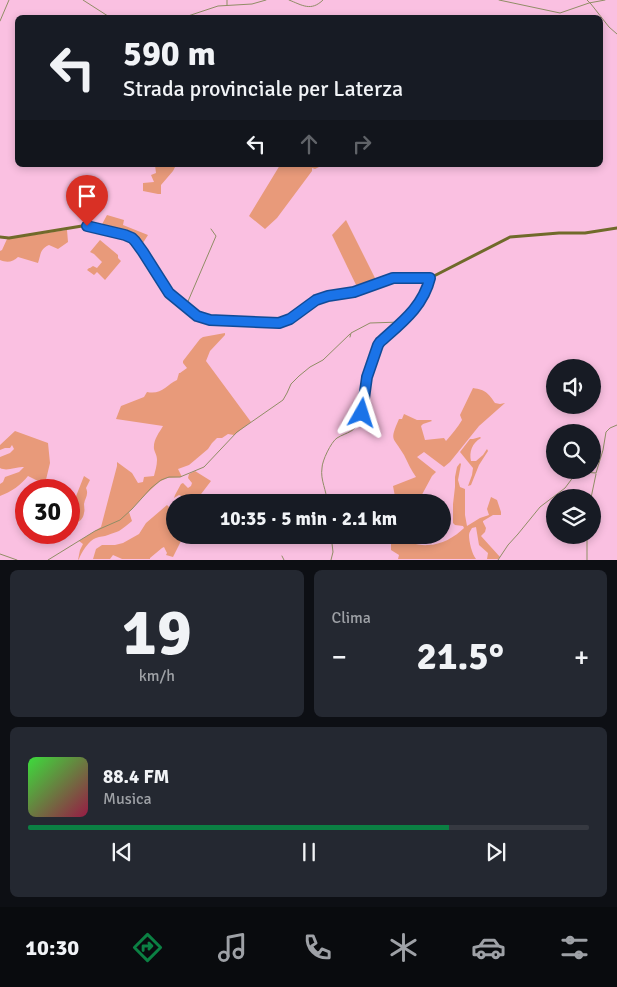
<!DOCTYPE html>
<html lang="it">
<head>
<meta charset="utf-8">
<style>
  :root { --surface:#171b24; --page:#242831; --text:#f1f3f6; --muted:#9ea1a6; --line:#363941; --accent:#0b8043 }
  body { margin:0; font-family:Signika,sans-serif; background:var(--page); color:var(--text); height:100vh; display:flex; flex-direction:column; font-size:19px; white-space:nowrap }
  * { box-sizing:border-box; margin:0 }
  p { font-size:16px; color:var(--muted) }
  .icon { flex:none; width:28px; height:28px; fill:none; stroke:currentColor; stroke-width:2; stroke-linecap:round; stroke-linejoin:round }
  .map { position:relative; height:560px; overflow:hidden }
  .drawer { display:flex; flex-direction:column; gap:10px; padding:10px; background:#0d0f14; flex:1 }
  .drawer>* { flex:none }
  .hud { position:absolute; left:15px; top:15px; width:588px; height:152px; border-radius:8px; box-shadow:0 2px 8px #0003; background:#171b24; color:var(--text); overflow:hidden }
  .tools { position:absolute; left:546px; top:359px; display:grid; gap:10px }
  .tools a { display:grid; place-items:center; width:55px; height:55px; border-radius:50%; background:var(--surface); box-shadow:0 2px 8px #0003; font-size:25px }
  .speed { position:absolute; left:15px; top:479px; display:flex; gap:10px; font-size:25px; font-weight:700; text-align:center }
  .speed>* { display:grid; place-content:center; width:65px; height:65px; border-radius:50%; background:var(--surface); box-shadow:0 2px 8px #0003; line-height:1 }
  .speed .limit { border:8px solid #d22; background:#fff; color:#111 }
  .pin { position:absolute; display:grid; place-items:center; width:42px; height:42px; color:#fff; margin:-51px -21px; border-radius:50% 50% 50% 0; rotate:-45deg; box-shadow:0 0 5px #0007 }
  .pin .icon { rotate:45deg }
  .me { position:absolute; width:55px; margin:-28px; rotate:6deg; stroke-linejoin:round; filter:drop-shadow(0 0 4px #0008) }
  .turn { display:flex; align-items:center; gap:18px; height:105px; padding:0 25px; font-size:22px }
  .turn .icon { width:65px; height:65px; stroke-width:2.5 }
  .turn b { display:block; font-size:35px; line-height:42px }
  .lanes { display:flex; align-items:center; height:48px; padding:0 25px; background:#0003; justify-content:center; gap:25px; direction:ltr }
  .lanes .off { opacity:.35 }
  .big { font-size:38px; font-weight:700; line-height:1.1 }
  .drawer .card { flex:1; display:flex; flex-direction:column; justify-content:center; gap:8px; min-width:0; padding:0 18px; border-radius:8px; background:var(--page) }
  .drawer .dial { align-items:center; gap:0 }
  .dial b { font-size:65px; line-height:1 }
  .song { display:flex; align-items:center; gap:15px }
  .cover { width:60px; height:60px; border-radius:8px; background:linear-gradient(135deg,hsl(120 70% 55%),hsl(340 70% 35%)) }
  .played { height:5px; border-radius:2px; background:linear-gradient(90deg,var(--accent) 75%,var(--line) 75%) }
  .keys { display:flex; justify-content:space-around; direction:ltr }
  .heat { display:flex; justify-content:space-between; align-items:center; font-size:28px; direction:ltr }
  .drawer .tiles { flex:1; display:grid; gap:10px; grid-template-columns:1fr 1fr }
  .card:last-child { grid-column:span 2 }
  .trip { position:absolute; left:166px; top:494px; width:285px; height:50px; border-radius:25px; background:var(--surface); box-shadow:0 2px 8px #0003; font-weight:700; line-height:50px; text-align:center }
  .tabs { display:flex; height:80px; justify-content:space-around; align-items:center; background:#090b0e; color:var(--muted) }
  .tabs .icon { width:35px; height:35px }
  .tabs .current { color:var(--accent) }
  .tabs b { font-size:22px; color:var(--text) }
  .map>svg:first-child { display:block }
  .green { fill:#e89a7a }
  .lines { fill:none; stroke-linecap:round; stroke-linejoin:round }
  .minor { stroke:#908d65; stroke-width:1 }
  .secondary { stroke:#706a2a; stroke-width:3 }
  .route-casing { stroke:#114b97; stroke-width:12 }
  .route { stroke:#1a73e8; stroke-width:9 }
</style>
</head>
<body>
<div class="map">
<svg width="617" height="560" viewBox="0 0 617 560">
  <rect width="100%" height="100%" fill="#fac0e1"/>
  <g class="green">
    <polygon points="155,165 176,165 173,171 161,185 161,194 158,194 143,191 143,183 154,182 151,175 156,173"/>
    <polygon points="280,165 323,165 315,169 312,168 312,171 277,218 265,229 249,216"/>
    <polygon points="107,215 124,220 123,225 148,235 141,246 137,241 100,228"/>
    <polygon points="346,220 377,282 358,289 332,235"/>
    <path d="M67 230 68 242 58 249 49 245C40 249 41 254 38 263L18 257C13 262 7 263 0 260V251L2 250 7 239Z"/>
    <polygon points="100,240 118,255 118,258 121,261 105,280 97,272 94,275 87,270 89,268 90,268 93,266 97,268 102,262 94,254 90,252"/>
    <path d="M225 333V335L210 351 206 361 251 422 234 435 228 434 222 438H217L212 443 208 449 195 460 189 465 178 469 182 477 167 478 159 482 146 494 129 512 132 521C128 524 124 528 119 531 116 532 111 534 108 535 104 537 100 536 96 538 89 540 81 553 79 559L78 560 80 550 83 544 79 541 101 527 117 466V462L132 473 138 483 143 482 144 477 154 476C155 471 157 466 157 460 157 455 155 453 154 449 153 440 159 433 163 426L116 419 121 406 144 397 147 392C162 395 166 385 177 380L179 373H180L187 368 183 363V361L200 339 203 337Z"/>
    <path d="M473 388C486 390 488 393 495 403L500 404 505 403 479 426 450 462 444 467 424 452 417 457 436 472 432 476 418 502H396L393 486 416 477C411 470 408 463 404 455 393 436 389 442 399 419H402L404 414 417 420H431L432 421 423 424 421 426 425 440 444 438 446 441C452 434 458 427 462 420L460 415Z"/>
    <path d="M15 431 48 443 50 463 44 488V490H39L41 484 40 482 28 476C21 485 11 492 0 496V484L3 482 5 477 19 472 24 467C16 466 8 472 0 468V457L10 453 14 449 12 445 10 448H5L0 450V445Z"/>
    <path d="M480 437 481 438C472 443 469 452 471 461H476L483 455 487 449 488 451 479 465 471 485 468 486 472 475 473 468 460 452 470 439H473Z"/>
    <path d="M460 463 461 464 458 480 460 487 465 489V515L467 526 480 518 489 515 487 509 491 497 497 500 501 512V515H493L483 521V522L486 528 485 532 481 536 500 557 498 559H487L488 553 479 545 476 527 472 528C471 530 469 532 469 535 469 542 472 554 476 559H398L399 555 391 550V541L396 540C404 541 420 546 428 545 441 545 455 537 464 528L463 526 455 525 453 523V504L455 487V477L457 467Z"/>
    <polygon points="195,471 211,481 195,502 187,502 184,497 179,495 174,498 175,495 181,484 183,483 188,488 191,486 192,483 188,478 189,474"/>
    <path d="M84 476 90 480 86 488C89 495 85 498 84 504 84 507 85 510 84 513 83 521 76 525 69 521V514Z"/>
    <polygon points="167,505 175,513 175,535 184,535 173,557 166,555 167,553 164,547 162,548 150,558 150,559 122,559 113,555 110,559 93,559 96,549 102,545 115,545 123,543 139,534 146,523"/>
  </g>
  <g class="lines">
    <g class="minor">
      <polyline points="83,0 111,18"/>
      <path d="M289 0C302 5 311 12 323 0"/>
      <polyline points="499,0 560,13 589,3 605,0"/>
      <polyline points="587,0 591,4 609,27 617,34"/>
      <polyline points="227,5 227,0"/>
      <polyline points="182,18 218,6 252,4 266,0"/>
      <polyline points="0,21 9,0"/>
      <polyline points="186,306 216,236 211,229"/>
      <polyline points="350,337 351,333 370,323 401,322"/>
      <polyline points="591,498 596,474"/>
      <path d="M327 502C327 491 320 480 322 468 322 461 331 442 337 438 347 432 356 432 360 420 363 410 363 400 365 389 366 375 372 354 380 342L412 312 423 295 430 278"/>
      <polyline points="331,535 333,552 331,560"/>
      <polyline points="587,535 587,560"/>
      <polyline points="0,554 17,560"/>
      <polyline points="282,556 284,560"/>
      <polyline points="48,560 95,531 120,520 132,509 151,488 161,480 169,477 180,477 204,467 237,432 283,400 287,393 291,384 299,376 310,367 323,360 350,334"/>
      <polyline points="498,560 508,545 518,534 540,507 565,488 574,476 583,472 596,473 603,450 606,432 610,428 617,425"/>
    </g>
    <path class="secondary" d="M0 237 9 238 82 226 104 229 125 235 132 238 135 241 143 252 167 290 186 307 200 317 218 321 274 324C293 322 305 305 322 298 332 294 343 294 353 292 367 289 379 280 394 278 406 276 420 280 432 277L510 237 559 233H585L617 228"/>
  </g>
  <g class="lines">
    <g class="route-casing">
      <path id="route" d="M87 226 125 235 132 238 135 241 143 252 169 293 197 316 210 320 279 323 290 319 316 300 328 296 354 292 393 278H430C423 307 401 323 380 342L378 345 367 377 362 413"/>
    </g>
    <use href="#route" class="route"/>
  </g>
</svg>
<div class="tools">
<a><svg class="icon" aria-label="sound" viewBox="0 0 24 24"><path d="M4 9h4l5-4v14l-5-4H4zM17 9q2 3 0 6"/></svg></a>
<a><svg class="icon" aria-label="search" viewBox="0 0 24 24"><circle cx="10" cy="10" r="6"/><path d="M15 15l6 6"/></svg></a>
<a><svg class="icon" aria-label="layers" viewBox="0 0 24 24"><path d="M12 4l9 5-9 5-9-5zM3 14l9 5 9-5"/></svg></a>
</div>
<div class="speed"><div class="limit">30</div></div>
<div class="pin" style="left:87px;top:226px;background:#d93025"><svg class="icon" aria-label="arrive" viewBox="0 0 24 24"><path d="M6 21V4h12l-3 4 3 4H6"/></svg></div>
<svg class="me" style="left:362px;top:413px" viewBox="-20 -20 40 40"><path d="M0-17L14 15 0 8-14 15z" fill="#1a73e8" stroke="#fff" stroke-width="4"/></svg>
<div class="trip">10:35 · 5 min · 2.1 km</div>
<div class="hud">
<div class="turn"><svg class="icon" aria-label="left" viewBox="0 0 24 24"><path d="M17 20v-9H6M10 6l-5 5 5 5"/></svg><div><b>590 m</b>Strada provinciale per Laterza</div></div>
<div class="lanes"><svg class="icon" aria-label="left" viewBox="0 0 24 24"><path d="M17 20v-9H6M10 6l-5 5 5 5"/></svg><svg class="icon off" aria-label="ahead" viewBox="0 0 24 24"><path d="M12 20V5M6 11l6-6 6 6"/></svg><svg class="icon off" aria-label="right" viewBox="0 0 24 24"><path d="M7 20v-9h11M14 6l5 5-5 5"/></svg></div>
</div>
</div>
<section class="drawer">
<div class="tiles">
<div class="card dial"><b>19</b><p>km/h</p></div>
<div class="card"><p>Clima</p>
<div class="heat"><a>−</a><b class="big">21.5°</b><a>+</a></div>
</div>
<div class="card">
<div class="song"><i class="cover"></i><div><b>88.4 FM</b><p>Musica</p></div></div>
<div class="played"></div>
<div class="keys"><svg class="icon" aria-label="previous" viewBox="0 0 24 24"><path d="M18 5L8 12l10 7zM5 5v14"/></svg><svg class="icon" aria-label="pause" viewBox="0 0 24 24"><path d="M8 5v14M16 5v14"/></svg><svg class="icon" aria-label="next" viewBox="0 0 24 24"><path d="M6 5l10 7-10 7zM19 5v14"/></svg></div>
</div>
</div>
</section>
<nav class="tabs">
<b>10:30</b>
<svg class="icon current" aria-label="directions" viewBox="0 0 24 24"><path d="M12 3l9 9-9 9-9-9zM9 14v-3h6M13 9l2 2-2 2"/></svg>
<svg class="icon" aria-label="music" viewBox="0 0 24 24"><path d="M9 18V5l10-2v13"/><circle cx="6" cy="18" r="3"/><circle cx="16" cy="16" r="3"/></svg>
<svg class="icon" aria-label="phone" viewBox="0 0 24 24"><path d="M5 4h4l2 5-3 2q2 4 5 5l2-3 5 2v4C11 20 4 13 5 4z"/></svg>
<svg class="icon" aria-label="climate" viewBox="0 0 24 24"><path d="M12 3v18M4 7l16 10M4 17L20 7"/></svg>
<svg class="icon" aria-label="car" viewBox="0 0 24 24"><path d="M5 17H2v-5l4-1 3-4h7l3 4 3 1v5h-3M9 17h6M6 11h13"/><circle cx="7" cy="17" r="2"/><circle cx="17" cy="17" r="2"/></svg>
<svg class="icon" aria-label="filters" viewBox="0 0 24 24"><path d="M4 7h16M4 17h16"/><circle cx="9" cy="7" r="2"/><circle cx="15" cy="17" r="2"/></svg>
</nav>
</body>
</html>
